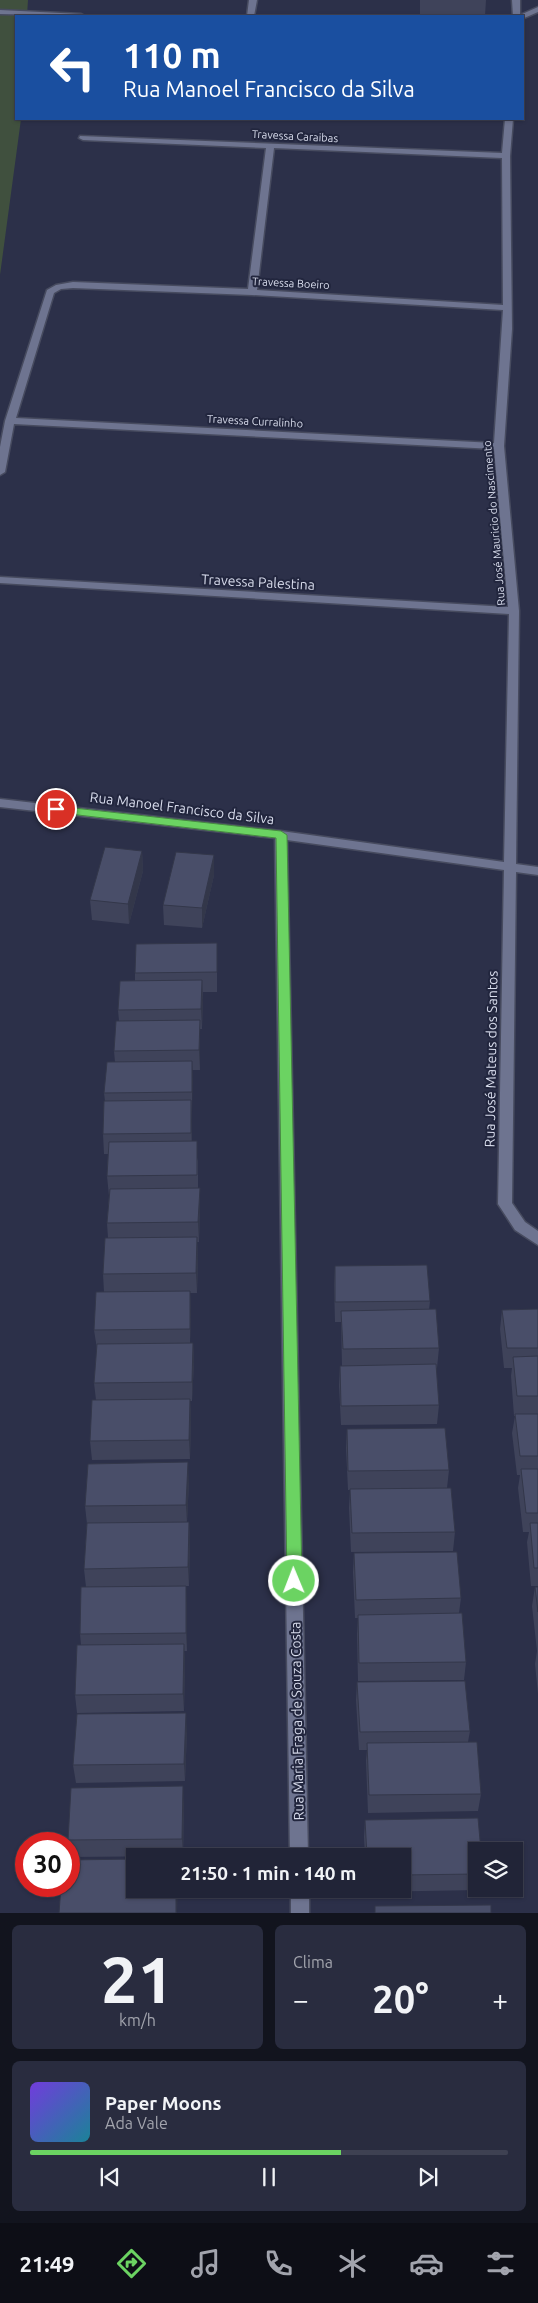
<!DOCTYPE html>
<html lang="pt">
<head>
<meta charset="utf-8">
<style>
  :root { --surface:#212437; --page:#292c3f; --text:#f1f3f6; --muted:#a2a4ad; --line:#3e4152; --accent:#6bd362 }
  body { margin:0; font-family:Ubuntu,sans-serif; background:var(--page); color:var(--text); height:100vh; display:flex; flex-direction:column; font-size:19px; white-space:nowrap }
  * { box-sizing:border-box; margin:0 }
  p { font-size:16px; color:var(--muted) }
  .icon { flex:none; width:28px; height:28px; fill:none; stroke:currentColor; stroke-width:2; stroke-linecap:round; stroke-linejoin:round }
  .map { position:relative; height:1913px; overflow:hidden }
  .side { display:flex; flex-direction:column; gap:12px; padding:12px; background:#12141e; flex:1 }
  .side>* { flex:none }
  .guide { position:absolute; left:15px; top:15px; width:509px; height:105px; border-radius:0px; box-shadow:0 1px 4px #0004,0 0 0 1px var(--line); background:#1a4fa0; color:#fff; overflow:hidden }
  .tools { position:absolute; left:468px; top:1842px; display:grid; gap:10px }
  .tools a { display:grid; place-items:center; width:55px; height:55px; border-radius:0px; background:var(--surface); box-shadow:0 1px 4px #0004,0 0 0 1px var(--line); font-size:25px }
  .speed { position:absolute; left:15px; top:1832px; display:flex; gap:10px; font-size:25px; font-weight:700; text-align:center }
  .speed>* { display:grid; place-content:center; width:65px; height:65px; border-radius:50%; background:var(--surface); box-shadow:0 1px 4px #0004,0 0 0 1px var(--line); line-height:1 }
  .speed .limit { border:8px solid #d22; background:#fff; color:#111 }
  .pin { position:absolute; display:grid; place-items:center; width:42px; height:42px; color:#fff; margin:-21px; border:2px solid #fff; border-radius:50%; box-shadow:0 1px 5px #0007 }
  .me { position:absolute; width:55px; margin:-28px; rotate:359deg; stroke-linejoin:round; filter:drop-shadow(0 0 4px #0008) }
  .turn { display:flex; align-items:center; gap:18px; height:105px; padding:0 25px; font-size:22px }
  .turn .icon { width:65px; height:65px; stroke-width:2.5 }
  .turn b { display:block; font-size:35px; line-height:42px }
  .big { font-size:38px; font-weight:600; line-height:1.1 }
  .side .widget { flex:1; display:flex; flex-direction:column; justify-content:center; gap:8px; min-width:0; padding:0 18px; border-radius:8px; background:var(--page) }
  .side .dial { align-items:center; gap:0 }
  .dial b { font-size:65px; line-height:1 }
  .song { display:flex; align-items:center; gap:15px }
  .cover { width:60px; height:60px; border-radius:8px; background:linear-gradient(135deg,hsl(260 70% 55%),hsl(190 70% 35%)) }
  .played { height:5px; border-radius:2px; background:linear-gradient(90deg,var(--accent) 65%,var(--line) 65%) }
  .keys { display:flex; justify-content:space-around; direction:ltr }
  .heat { display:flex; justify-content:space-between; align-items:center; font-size:28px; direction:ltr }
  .side .tiles { flex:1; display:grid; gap:12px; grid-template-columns:1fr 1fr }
  .widget:last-child { grid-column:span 2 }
  .trip { position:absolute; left:126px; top:1848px; width:285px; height:50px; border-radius:0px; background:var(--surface); box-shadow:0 1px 4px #0004,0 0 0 1px var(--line); font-weight:600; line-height:50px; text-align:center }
  .tab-bar { display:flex; height:80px; justify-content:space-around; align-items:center; background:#0d0e16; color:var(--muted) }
  .tab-bar .icon { width:35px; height:35px }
  .tab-bar .selected { color:var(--accent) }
  .tab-bar b { font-size:22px; color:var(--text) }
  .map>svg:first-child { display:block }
  .green { fill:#40503e }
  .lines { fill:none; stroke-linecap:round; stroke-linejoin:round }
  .minor-casing { stroke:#474b5f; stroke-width:3 }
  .minor { fill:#6e7490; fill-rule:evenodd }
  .wall { fill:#3f435a }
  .shaded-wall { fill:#33374a }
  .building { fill:#494e69; stroke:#33374a }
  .route { fill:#6bd362; stroke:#468940 }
  .labels { text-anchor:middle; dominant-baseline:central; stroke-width:4; stroke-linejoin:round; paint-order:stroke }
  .far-street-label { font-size:11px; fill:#d8dcec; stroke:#22263e }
  .street-label { font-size:14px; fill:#d8dcec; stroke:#22263e }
</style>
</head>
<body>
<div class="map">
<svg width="538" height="1913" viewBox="0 0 538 1913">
  <rect width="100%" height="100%" fill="#2c3049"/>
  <polygon class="green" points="0,0 28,0 27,16 16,16 16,119 21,119 0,275"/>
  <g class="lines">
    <g class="minor-casing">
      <g id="minor">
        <polygon points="249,0 257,0 254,16 247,16"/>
        <polygon points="512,0 520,0 520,15 538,7 538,12 522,19 522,16 513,16"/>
        <polygon points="0,10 81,14 85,16 0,14"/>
        <path d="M505 119H513L510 156 512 329 504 446 519 611 516 864 538 867V875L516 872 512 1203 525 1222 538 1231V1245L515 1230 498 1204 504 870 287 840 308 1856H290L275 838 0 807V799L281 831 504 862 509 614 0 583V577L508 607 494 449 14 424 5 472 0 475V447L5 421 47 290 56 285 73 282 248 289 266 148 83 140 79 138 80 136 502 153ZM274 148 502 158 503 305 257 290ZM73 288 252 295 503 310 494 443 16 418 54 293 61 289Z"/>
        <rect x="291" y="1889" width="18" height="24"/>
      </g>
    </g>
    <use href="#minor" class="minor"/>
  </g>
  <g class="wall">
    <polygon points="420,0 486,0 485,16 420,15"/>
    <polygon points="142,851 143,871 129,924 92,920 90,900"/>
    <polygon points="214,855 214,875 202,928 164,925 163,905"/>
    <polygon points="217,943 217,992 203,992 202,1029 200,1029 200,1070 192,1070 192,1141 198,1161 198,1188 200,1188 200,1207 199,1242 197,1242 198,1257 197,1293 190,1293 191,1310 190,1343 193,1343 194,1362 192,1401 190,1401 191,1418 190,1459 92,1460 90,1441 96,1400 94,1383 97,1349 94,1330 104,1292 103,1274 108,1238 107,1223 109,1196 107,1176 108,1154 104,1154 103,1134 105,1101 104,1093 115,1062 114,1051 119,1021 118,1010 135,981 135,973"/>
    <polygon points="335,1266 430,1301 429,1310 439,1348 437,1368 436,1368 439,1405 437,1424 341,1425 339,1385 340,1366 342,1366 341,1322 335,1322 334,1285"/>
    <polygon points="538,1309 538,1586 531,1586 527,1542 529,1532 523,1532 518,1488 520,1475 517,1475 512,1433 515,1416 514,1416 511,1376 512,1368 504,1368 500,1329 502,1310"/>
    <polygon points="347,1429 449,1470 447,1488 455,1532 453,1551 351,1552 349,1508 350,1490 348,1490 346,1448"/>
    <polygon points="189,1481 187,1522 189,1522 190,1541 189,1586 86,1587 84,1569 87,1524 85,1506"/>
    <polygon points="354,1553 461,1598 459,1613 466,1662 464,1680 358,1681 357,1634 358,1618 355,1618 353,1572"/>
    <polygon points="535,1587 538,1587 538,1694 535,1664 537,1651 532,1606"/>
    <polygon points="187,1604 187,1651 184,1651 185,1662 184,1711 77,1713 75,1695 81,1645 80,1634"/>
    <polygon points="357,1682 470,1731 468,1742 481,1794 478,1811 368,1813 366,1761 367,1750 359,1750 356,1700"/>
    <polygon points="187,1731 185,1781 76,1783 73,1765"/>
    <polygon points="184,1803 183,1856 71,1857 68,1840"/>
    <polygon points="365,1820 476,1851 476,1889 480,1889 480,1890 366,1892 366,1889 402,1889 402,1856 365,1856 364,1837"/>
  </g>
  <g class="shaded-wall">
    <polygon points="142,851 143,871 129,924 128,904"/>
    <polygon points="214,855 214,875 202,928 202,908"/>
    <polygon points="202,980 203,1000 202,1029 201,1009"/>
    <polygon points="200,1020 200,1070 199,1050"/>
    <polygon points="192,1061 193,1081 192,1112"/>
    <polygon points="191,1100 192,1120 191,1153"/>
    <polygon points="200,1188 200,1207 199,1242 198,1222"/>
    <polygon points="197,1237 198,1257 197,1293 196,1273"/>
    <polygon points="190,1291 191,1310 190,1348"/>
    <polygon points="193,1343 194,1362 192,1401 192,1382"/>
    <polygon points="190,1399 191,1418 190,1459 189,1440"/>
    <polygon points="188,1462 189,1481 187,1524 186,1505"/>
    <polygon points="189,1522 190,1541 189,1586 188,1567"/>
    <polygon points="186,1586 187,1604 187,1651 186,1633"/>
    <polygon points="184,1644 185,1662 184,1711 183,1694"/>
    <polygon points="186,1713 187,1731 185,1781 184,1764"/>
    <polygon points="183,1786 184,1803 183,1856 182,1839"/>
    <polygon points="176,1889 178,1889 177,1913 176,1913"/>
  </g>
  <g class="building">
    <polygon points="105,847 142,851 128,904 90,900"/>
    <polygon points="176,852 214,855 202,908 163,905"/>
    <polygon points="217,943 217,972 135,973 136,944"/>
    <polygon points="202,980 201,1009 118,1010 120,981"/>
    <polygon points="200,1020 199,1050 114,1051 116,1021"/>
    <polygon points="192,1061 192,1092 104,1093 107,1062"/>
    <polygon points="191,1100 191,1133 103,1134 104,1101"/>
    <polygon points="197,1141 197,1175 107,1176 109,1142"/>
    <polygon points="200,1188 198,1222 107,1223 110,1189"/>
    <polygon points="197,1237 196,1273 103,1274 105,1238"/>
    <polygon points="427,1265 430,1301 335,1302 335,1266"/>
    <polygon points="190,1291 190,1329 94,1330 96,1292"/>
    <polygon points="436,1309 439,1348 343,1349 341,1311"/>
    <polygon points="538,1309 538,1348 507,1348 502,1310"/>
    <polygon points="193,1343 192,1382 94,1383 97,1344"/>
    <polygon points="538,1356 538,1396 517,1396 513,1357"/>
    <polygon points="436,1364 439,1405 341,1406 340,1366"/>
    <polygon points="190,1399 189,1440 90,1441 92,1400"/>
    <polygon points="515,1414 538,1414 538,1456 520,1456"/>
    <polygon points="445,1428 449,1470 348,1471 347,1429"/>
    <polygon points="188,1462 186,1505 85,1506 88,1464"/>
    <polygon points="521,1469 538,1469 538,1513 526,1513"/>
    <polygon points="451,1488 455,1532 352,1533 350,1489"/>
    <polygon points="189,1522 188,1567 84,1569 87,1523"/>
    <polygon points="530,1523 538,1523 538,1568 534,1568"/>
    <polygon points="457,1552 461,1598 356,1600 354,1553"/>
    <polygon points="186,1586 186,1633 80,1634 81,1587"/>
    <polygon points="535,1587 538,1587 538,1612"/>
    <polygon points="462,1613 466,1662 359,1663 358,1615"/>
    <polygon points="184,1644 183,1694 75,1695 77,1645"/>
    <polygon points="465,1681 470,1731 360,1732 357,1682"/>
    <polygon points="186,1713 184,1764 73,1765 77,1714"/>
    <polygon points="477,1742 481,1794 369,1795 367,1743"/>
    <polygon points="183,1786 182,1839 68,1840 71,1788"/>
    <polygon points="478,1818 481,1851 476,1851 476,1874 402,1875 402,1856 367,1856 365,1820"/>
    <polygon points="135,1859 135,1889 176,1889 176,1913 59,1913 61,1886 69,1886 69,1860"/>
    <polygon points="491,1905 491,1913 375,1913 375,1906"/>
  </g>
  <polygon class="route" points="56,806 281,831 287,835 302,1581 299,1586 294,1588 289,1586 287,1581 276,838 52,812 51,809"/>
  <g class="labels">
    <g class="far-street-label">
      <text transform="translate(295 136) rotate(3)">Travessa Caraibas</text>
      <text transform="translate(291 283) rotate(3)">Travessa Boeiro</text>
      <text transform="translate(255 421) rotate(3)">Travessa Curralinho</text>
      <text transform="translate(494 523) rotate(-95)">Rua José Mauricio do Nascimento</text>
    </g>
    <g class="street-label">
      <text transform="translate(258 582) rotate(3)">Travessa Palestina</text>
      <text transform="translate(182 808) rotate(7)">Rua Manoel Francisco da Silva</text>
      <text transform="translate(491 1059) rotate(-89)">Rua José Mateus dos Santos</text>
      <text transform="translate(297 1721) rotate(-91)">Rua Maria Fraga de Souza Costa</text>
    </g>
  </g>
</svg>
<div class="tools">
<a><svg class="icon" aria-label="layers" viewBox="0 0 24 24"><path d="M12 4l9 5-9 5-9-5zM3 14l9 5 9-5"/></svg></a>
</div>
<div class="speed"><div class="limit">30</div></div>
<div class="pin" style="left:56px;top:809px;background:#d93025"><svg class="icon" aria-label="arrive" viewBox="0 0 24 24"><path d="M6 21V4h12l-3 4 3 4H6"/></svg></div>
<svg class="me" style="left:294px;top:1581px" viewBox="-20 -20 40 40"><circle r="17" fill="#6bd362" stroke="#fff" stroke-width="3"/><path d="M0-11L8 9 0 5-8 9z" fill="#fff"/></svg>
<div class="trip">21:50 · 1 min · 140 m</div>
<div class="guide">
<div class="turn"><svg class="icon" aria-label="left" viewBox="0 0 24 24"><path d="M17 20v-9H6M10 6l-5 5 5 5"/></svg><div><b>110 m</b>Rua Manoel Francisco da Silva</div></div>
</div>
</div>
<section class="side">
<div class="tiles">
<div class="widget dial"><b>21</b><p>km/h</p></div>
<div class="widget"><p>Clima</p>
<div class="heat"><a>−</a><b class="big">20°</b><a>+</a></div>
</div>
<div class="widget">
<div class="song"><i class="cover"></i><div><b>Paper Moons</b><p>Ada Vale</p></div></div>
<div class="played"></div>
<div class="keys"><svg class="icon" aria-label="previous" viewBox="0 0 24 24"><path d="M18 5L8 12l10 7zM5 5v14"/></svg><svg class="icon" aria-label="pause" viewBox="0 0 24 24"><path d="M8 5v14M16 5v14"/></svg><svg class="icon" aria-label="next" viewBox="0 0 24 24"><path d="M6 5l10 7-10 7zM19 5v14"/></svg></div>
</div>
</div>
</section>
<nav class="tab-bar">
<b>21:49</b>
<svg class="icon selected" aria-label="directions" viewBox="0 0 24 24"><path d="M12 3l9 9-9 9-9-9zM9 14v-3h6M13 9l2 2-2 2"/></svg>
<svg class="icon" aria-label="music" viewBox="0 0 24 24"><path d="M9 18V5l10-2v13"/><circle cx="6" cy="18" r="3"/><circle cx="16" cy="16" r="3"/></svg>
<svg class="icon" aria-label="phone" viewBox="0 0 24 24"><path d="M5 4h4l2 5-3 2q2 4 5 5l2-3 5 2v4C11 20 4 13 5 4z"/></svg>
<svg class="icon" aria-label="climate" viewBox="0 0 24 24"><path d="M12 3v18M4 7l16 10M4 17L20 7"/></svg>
<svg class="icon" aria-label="car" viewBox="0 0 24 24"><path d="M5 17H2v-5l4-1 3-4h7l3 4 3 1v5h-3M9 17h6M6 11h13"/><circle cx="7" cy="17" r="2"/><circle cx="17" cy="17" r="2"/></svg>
<svg class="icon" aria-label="filters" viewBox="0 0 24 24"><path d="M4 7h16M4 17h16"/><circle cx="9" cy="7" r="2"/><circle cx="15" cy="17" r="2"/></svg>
</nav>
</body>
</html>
